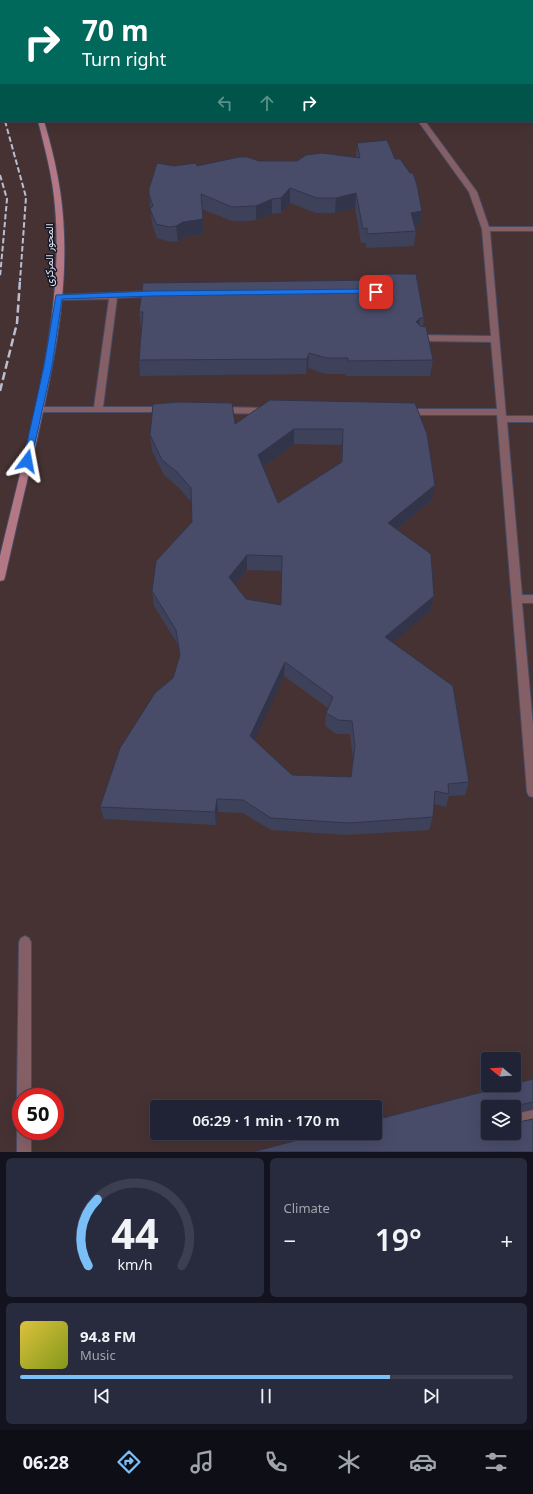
<!DOCTYPE html>
<html lang="en">
<head>
<meta charset="utf-8">
<style>
  :root { --surface:#202236; --page:#282a3e; --text:#f1f3f6; --muted:#a2a4ad; --line:#3d3f51; --accent:#7abff8 }
  body { margin:0; font-family:"Noto Sans",Vazirmatn,sans-serif; background:var(--page); color:var(--text); height:100vh; display:flex; flex-direction:column; font-size:15px; white-space:nowrap }
  * { box-sizing:border-box; margin:0 }
  p { font-size:13px; color:var(--muted) }
  .icon { flex:none; width:22px; height:22px; fill:none; stroke:currentColor; stroke-width:2; stroke-linecap:round; stroke-linejoin:round }
  .map { position:relative; height:1152px; overflow:hidden }
  .details { display:flex; flex-direction:column; gap:6px; padding:6px; background:#12131e; flex:1 }
  .details>* { flex:none }
  .banner { position:absolute; left:0px; top:0px; width:533px; height:122px; box-shadow:0 4px 16px #0002,0 0 0 1px var(--line); background:#00695c; color:#fff; overflow:hidden }
  .needle { width:26px; rotate:288deg }
  .tools { position:absolute; left:481px; top:1052px; display:grid; gap:8px }
  .tools a { display:grid; place-items:center; width:40px; height:40px; border-radius:4px; background:var(--surface); box-shadow:0 4px 16px #0002,0 0 0 1px var(--line); font-size:20px }
  .speed { position:absolute; left:12px; top:1088px; display:flex; gap:8px; font-size:20px; font-weight:700; text-align:center }
  .speed>* { display:grid; place-content:center; width:52px; height:52px; border-radius:50%; background:var(--surface); box-shadow:0 4px 16px #0002,0 0 0 1px var(--line); line-height:1 }
  .speed .limit { border:6px solid #d22; background:#fff; color:#111 }
  .pin { position:absolute; display:grid; place-items:center; width:34px; height:34px; color:#fff; margin:-17px; border-radius:8px; box-shadow:0 2px 6px #0006 }
  .me { position:absolute; width:44px; margin:-22px; rotate:13deg; stroke-linejoin:round; filter:drop-shadow(0 0 3px #0008) }
  .turn { display:flex; align-items:center; gap:14px; height:84px; padding:0 16px; font-size:18px }
  .turn .icon { width:52px; height:52px; stroke-width:2.5 }
  .turn b { display:block; font-size:28px; line-height:34px }
  .lanes { display:flex; align-items:center; height:38px; padding:0 16px; background:#0003; justify-content:center; gap:20px; direction:ltr }
  .lanes .off { opacity:.35 }
  .big { font-size:30px; font-weight:600; line-height:1.1 }
  .details .tile { flex:1; display:flex; flex-direction:column; justify-content:center; gap:6px; min-width:0; padding:0 14px; border-radius:6px; background:var(--page) }
  .details .dial { align-items:center; gap:0 }
  .dial svg { height:104px; overflow:visible; fill:none; stroke:var(--line); stroke-width:7; stroke-linecap:round; text-anchor:middle }
  .dial text { fill:var(--text); stroke:none }
  .song { display:flex; align-items:center; gap:12px }
  .cover { width:48px; height:48px; border-radius:6px; background:linear-gradient(135deg,hsl(50 70% 55%),hsl(70 70% 35%)) }
  .played { height:4px; border-radius:2px; background:linear-gradient(90deg,var(--accent) 75%,var(--line) 75%) }
  .keys { display:flex; justify-content:space-around; direction:ltr }
  .heat { display:flex; justify-content:space-between; align-items:center; font-size:22px; direction:ltr }
  .details .tiles { flex:1; display:grid; gap:6px; grid-template-columns:1fr 1fr }
  .tile:last-child { grid-column:span 2 }
  .trip { position:absolute; left:150px; top:1100px; width:232px; height:40px; border-radius:4px; background:var(--surface); box-shadow:0 4px 16px #0002,0 0 0 1px var(--line); font-weight:600; line-height:40px; text-align:center }
  .menu { display:flex; height:64px; justify-content:space-around; align-items:center; background:#0d0e16; color:var(--muted) }
  .menu .icon { width:28px; height:28px }
  .menu .active { color:var(--accent) }
  .menu b { font-size:18px; color:var(--text) }
  .map>svg:first-child { display:block }
  .industrial { fill:#463233; fill-rule:evenodd }
  .lines { fill:none; stroke-linecap:round; stroke-linejoin:round }
  .service-casing { stroke:#474b64; stroke-width:2 }
  .secondary-casing { stroke:#474b64; stroke-width:2 }
  .service { fill:#845f66; fill-rule:evenodd }
  .secondary { fill:#b37884; fill-rule:evenodd }
  .rail-far1 { stroke:#babed1; stroke-width:2; stroke-dasharray:5.5 2.5; stroke-linecap:butt }
  .rail { stroke:#babed1; stroke-width:2.5; stroke-dasharray:8 3.5; stroke-linecap:butt }
  .wall { fill:#3e415a; fill-rule:evenodd }
  .shaded-wall { fill:#32354a }
  .building { fill:#484c69; stroke:#32354a; fill-rule:evenodd }
  .route { fill:#1a73e8; stroke:#114b97 }
  .labels { text-anchor:middle; dominant-baseline:central; stroke-width:3; stroke-linejoin:round; paint-order:stroke }
  .street-label { font-size:11px; fill:#dfe3f4; stroke:#161823 }
</style>
</head>
<body>
<div class="map">
<svg width="533" height="1152" viewBox="0 0 533 1152">
  <rect width="100%" height="100%" fill="#2a2e48"/>
  <path class="industrial" d="M0 0H533V1152H0ZM1 1H532V121H1ZM488 1059H514V1085H488ZM21 1097H55V1131H21ZM157 1107H375V1133H157ZM488 1107H514V1133H488Z"/>
  <g class="lines">
    <g class="service-casing">
      <g id="service">
        <polygon points="316,0 322,0 323,1 317,1"/>
        <rect x="532" y="68" width="1" height="4"/>
        <polygon points="418,121 425,121 477,192 489,227 533,227 533,231 490,231 506,416 533,416 533,422 507,422 522,595 533,595 533,603 522,603 533,726 533,797 529,796 527,792 497,415 405,415 401,412 405,409 497,409 491,342 419,341 415,338 419,335 491,336 482,229 469,192"/>
        <polygon points="155,291 159,294 158,296 117,298 103,407 165,407 168,408 169,410 168,412 36,412 35,410 36,408 39,407 94,407 109,299 59,300 56,299 56,295"/>
        <polygon points="221,407 267,408 271,411 267,414 221,413 217,410"/>
        <polygon points="25,936 29,938 31,942 31,1097 21,1097 21,1103 17,1097 19,942 21,938"/>
        <polygon points="533,1110 533,1124 514,1128 514,1114"/>
        <polygon points="21,1125 21,1131 31,1131 31,1152 17,1152 17,1131"/>
      </g>
    </g>
    <g class="secondary-casing">
      <g id="secondary">
        <polygon points="0,0 6,0 7,1 1,1"/>
        <rect x="0" y="27" width="1" height="4"/>
        <path d="M38 121H44C55 158 63 195 64 234 67 305 51 375 36 444 25 488 15 533 5 577L4 580 0 581V556C26 445 65 322 55 207 53 178 45 149 38 121Z"/>
      </g>
    </g>
    <use href="#service" class="service"/>
    <use href="#secondary" class="secondary"/>
    <g class="rail-far1">
      <polyline points="0,105 1,108"/>
      <polyline points="5,121 26,197 20,281"/>
      <polyline points="0,175 7,199 0,277"/>
    </g>
    <polyline class="rail" points="0,391 17,323 20,280"/>
  </g>
  <g class="wall">
    <polygon points="357,143 395,159 422,211 420,225 415,226 416,231 414,246 366,248 366,243 361,243 355,208 335,213 316,213 290,203 281,213 272,214 256,220 248,221 232,221 202,209 203,234 184,237 178,241 170,242 157,238 152,224 149,194 174,166 197,166 259,161 297,161 356,157"/>
    <polygon points="382,274 424,318 423,327 433,360 430,376 346,376 346,374 326,374 308,368 306,374 140,376 139,360 141,328 139,312 381,280"/>
    <path d="M415 403 435 485 432 500 397 529 434 596 431 610 393 642 469 782 465 795 449 796 446 807 434 804 433 817 429 830 347 835 271 830 243 813 218 812 216 825 104 819 100 807 173 678 180 656 178 645 154 606 152 591 192 522V503L179 488 164 475 152 451 150 435 235 424ZM294 444 342 445 341 462 278 503 263 467ZM247 570 281 571V605L246 599 235 585ZM284 676 328 708 326 713 325 726 336 734H350L353 759 351 777 292 775 254 740Z"/>
    <polygon points="533,1079 533,1109 519,1112 519,1122 533,1152 252,1152"/>
  </g>
  <g class="shaded-wall">
    <polygon points="290,188 290,203 281,213 281,198"/>
    <polygon points="356,193 355,208 335,213 336,198"/>
    <polygon points="272,199 272,214 256,220 256,206"/>
    <polygon points="422,211 420,225 409,227 411,213"/>
    <polygon points="203,219 203,234 184,237 178,241 176,226 183,222"/>
    <polygon points="420,318 418,334 416,322"/>
    <polygon points="309,353 308,368 306,374 307,359"/>
    <polygon points="294,429 294,444 258,471 258,455"/>
    <polygon points="435,485 432,500 386,538 388,523"/>
    <polygon points="247,555 247,570 230,592 229,577"/>
    <polygon points="434,596 431,610 383,651 385,637"/>
    <polygon points="285,662 284,676 250,750 250,736"/>
    <polygon points="217,799 218,812 216,825 215,812"/>
  </g>
  <g class="building">
    <polygon points="387,140 395,159 400,159 410,173 413,173 417,185 422,211 411,213 416,231 367,234 367,228 363,229 356,193 336,198 317,198 290,188 281,198 272,199 256,206 232,207 201,194 203,219 183,222 176,226 169,227 156,224 150,209 153,206 149,194 149,189 157,163 174,166 196,163 197,166 239,157 247,157 259,161 297,161 306,155 322,153 360,158 357,143"/>
    <polygon points="382,274 416,274 424,318 420,318 416,322 420,326 426,327 433,360 348,361 348,358 327,358 309,353 307,359 139,360 143,312 139,312 143,283 381,280 383,277"/>
    <path d="M270 400 415 403 427 434 435 485 388 523 431 554 434 596 385 637 453 686 469 782 448 784 449 794 435 791 433 817 349 823 271 818 243 800 217 799 215 812 100 807 120 748 155 693 173 678 180 655 176 630 152 591 156 561 192 522 191 488 177 472 162 460 150 435 153 404 180 402 232 403 235 424ZM294 429H343L342 462 278 503 258 455ZM247 555 282 556 281 605 246 599 229 577ZM285 662 333 697 326 713 338 720 352 721 355 746 351 777 292 775 250 736Z"/>
    <path d="M533 1079V1102L519 1105V1122L533 1119V1152H252L325 1133H375V1120L509 1085H514V1084ZM488 1107H514V1133H488Z"/>
  </g>
  <polygon class="route" points="376,289 378,290 378,293 152,296 62,299 52,366 31,461 27,464 23,461 44,366 56,295 152,291"/>
  <g class="labels">
    <g class="street-label">
      <text transform="translate(48 255) rotate(-90)">المحور المركزى</text>
    </g>
  </g>
</svg>
<div class="tools">
<a><svg class="needle" viewBox="-14 -14 28 28"><path d="M0-13l5 13h-10z" fill="#e53935"/><path d="M0 13l5-13h-10z" fill="#a2a4ad"/></svg></a>
<a><svg class="icon" aria-label="layers" viewBox="0 0 24 24"><path d="M12 4l9 5-9 5-9-5zM3 14l9 5 9-5"/></svg></a>
</div>
<div class="speed"><div class="limit">50</div></div>
<div class="pin" style="left:376px;top:292px;background:#d93025"><svg class="icon" aria-label="arrive" viewBox="0 0 24 24"><path d="M6 21V4h12l-3 4 3 4H6"/></svg></div>
<svg class="me" style="left:27px;top:461px" viewBox="-20 -20 40 40"><path d="M0-17L14 15 0 8-14 15z" fill="#1a73e8" stroke="#fff" stroke-width="4"/></svg>
<div class="trip">06:29 · 1 min · 170 m</div>
<div class="banner">
<div class="turn"><svg class="icon" aria-label="right" viewBox="0 0 24 24"><path d="M7 20v-9h11M14 6l5 5-5 5"/></svg><div><b>70 m</b>Turn right</div></div>
<div class="lanes"><svg class="icon off" aria-label="left" viewBox="0 0 24 24"><path d="M17 20v-9H6M10 6l-5 5 5 5"/></svg><svg class="icon off" aria-label="ahead" viewBox="0 0 24 24"><path d="M12 20V5M6 11l6-6 6 6"/></svg><svg class="icon" aria-label="right" viewBox="0 0 24 24"><path d="M7 20v-9h11M14 6l5 5-5 5"/></svg></div>
</div>
</div>
<section class="details">
<div class="tiles">
<div class="tile dial"><svg viewBox="0 0 100 80">
<path d="M14 69A42 42 0 1 1 86 69"/>
<path d="M14 69A42 42 0 0 1 21 18" stroke="#7abff8"/>
<text x="50" y="56" font-size="32" font-weight="700">44</text>
<text x="50" y="72" font-size="11">km/h</text>
</svg></div>
<div class="tile"><p>Climate</p>
<div class="heat"><a>−</a><b class="big">19°</b><a>+</a></div>
</div>
<div class="tile">
<div class="song"><i class="cover"></i><div><b>94.8 FM</b><p>Music</p></div></div>
<div class="played"></div>
<div class="keys"><svg class="icon" aria-label="previous" viewBox="0 0 24 24"><path d="M18 5L8 12l10 7zM5 5v14"/></svg><svg class="icon" aria-label="pause" viewBox="0 0 24 24"><path d="M8 5v14M16 5v14"/></svg><svg class="icon" aria-label="next" viewBox="0 0 24 24"><path d="M6 5l10 7-10 7zM19 5v14"/></svg></div>
</div>
</div>
</section>
<nav class="menu">
<b>06:28</b>
<svg class="icon active" aria-label="directions" viewBox="0 0 24 24"><path d="M12 3l9 9-9 9-9-9zM9 14v-3h6M13 9l2 2-2 2"/></svg>
<svg class="icon" aria-label="music" viewBox="0 0 24 24"><path d="M9 18V5l10-2v13"/><circle cx="6" cy="18" r="3"/><circle cx="16" cy="16" r="3"/></svg>
<svg class="icon" aria-label="phone" viewBox="0 0 24 24"><path d="M5 4h4l2 5-3 2q2 4 5 5l2-3 5 2v4C11 20 4 13 5 4z"/></svg>
<svg class="icon" aria-label="climate" viewBox="0 0 24 24"><path d="M12 3v18M4 7l16 10M4 17L20 7"/></svg>
<svg class="icon" aria-label="car" viewBox="0 0 24 24"><path d="M5 17H2v-5l4-1 3-4h7l3 4 3 1v5h-3M9 17h6M6 11h13"/><circle cx="7" cy="17" r="2"/><circle cx="17" cy="17" r="2"/></svg>
<svg class="icon" aria-label="filters" viewBox="0 0 24 24"><path d="M4 7h16M4 17h16"/><circle cx="9" cy="7" r="2"/><circle cx="15" cy="17" r="2"/></svg>
</nav>
</body>
</html>
